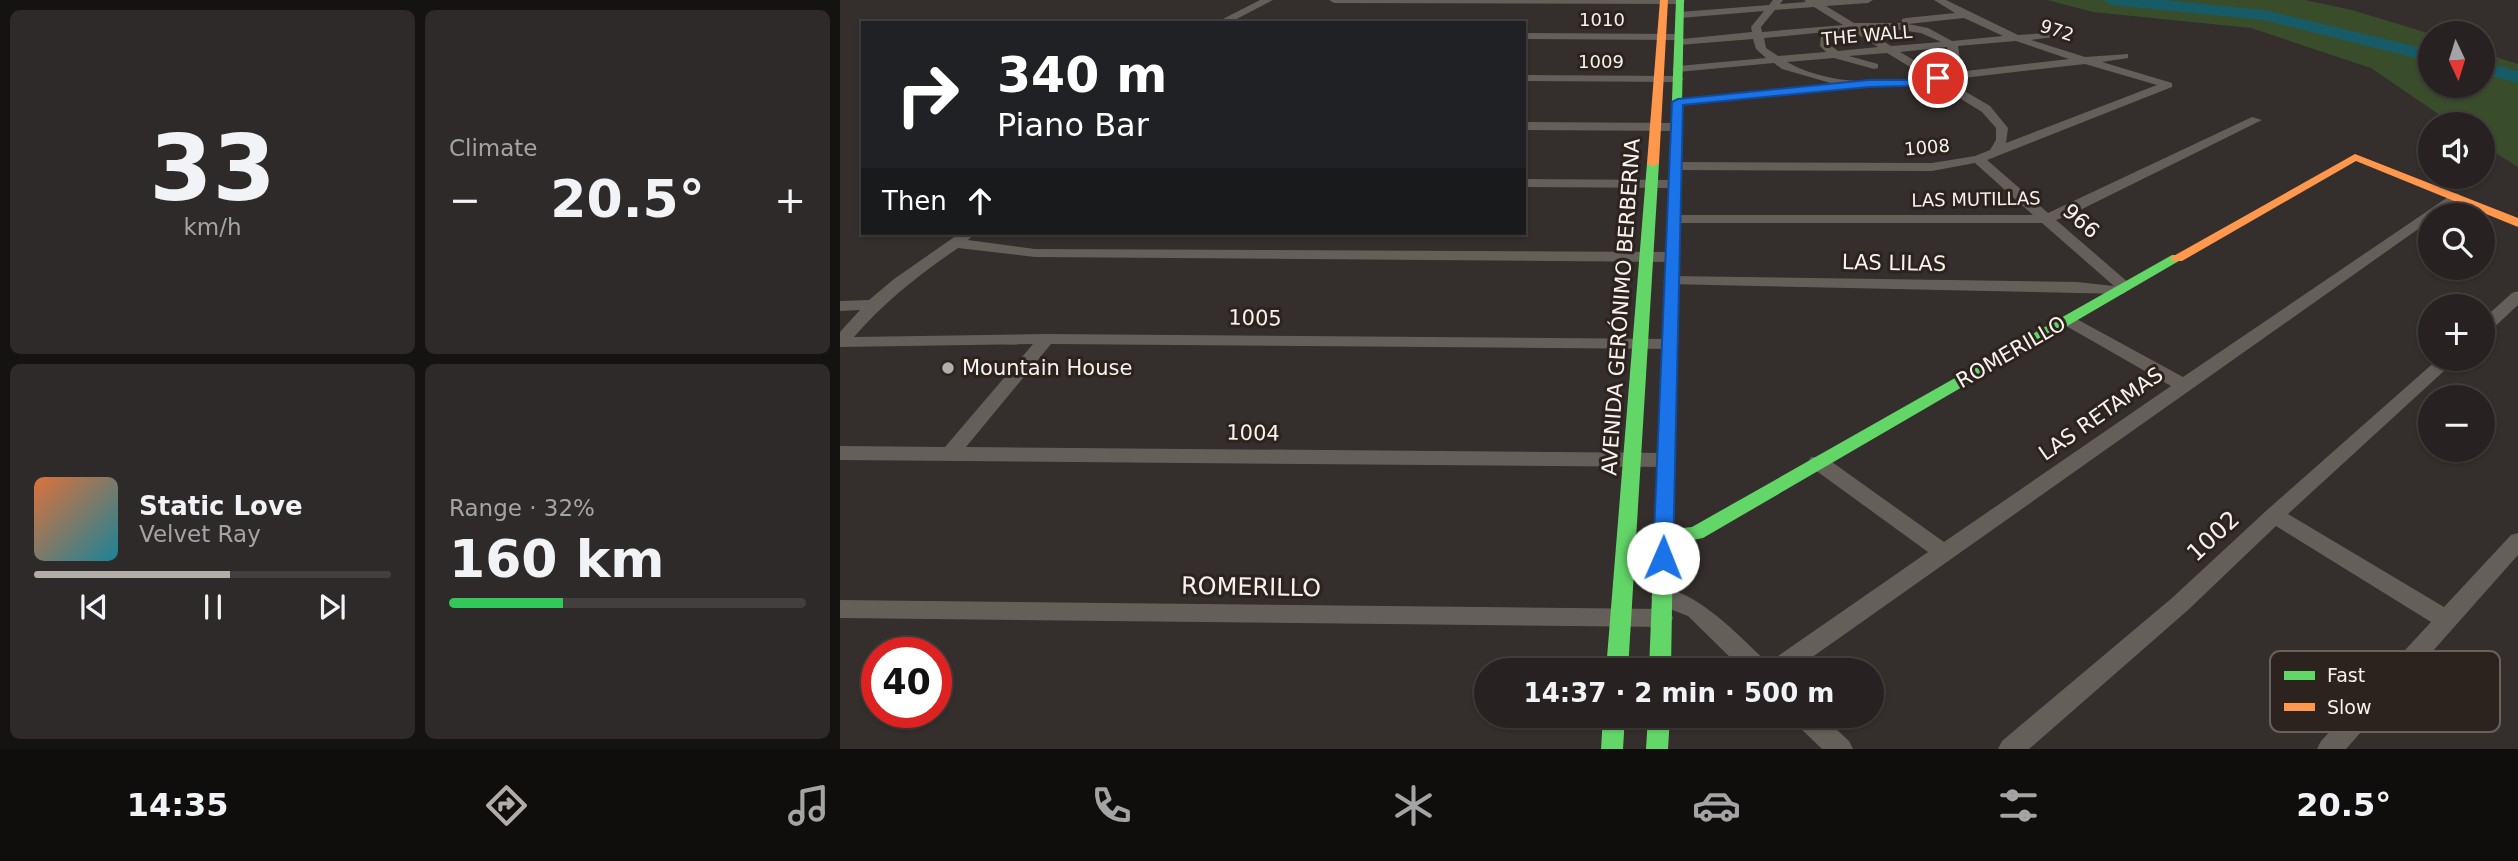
<!DOCTYPE html>
<html lang="en">
<head>
<meta charset="utf-8">
<style>
  :root { --surface:#272221; --page:#2f2a2a; --text:#f1f3f6; --muted:#a4a4a5; --line:#433f3f; --accent:#b3adaa }
  body { margin:0; font-family:"DejaVu Sans",sans-serif; background:var(--page); color:var(--text); height:100vh; display:flex; flex-direction:column; font-size:26px; white-space:nowrap }
  * { box-sizing:border-box; margin:0 }
  p { font-size:23px; color:var(--muted) }
  .icon { flex:none; width:38px; height:38px; fill:none; stroke:currentColor; stroke-width:2; stroke-linecap:round; stroke-linejoin:round }
  .map { position:relative; flex:1; overflow:hidden }
  .drawer { display:flex; flex-direction:column; gap:10px; padding:10px; background:#151312; width:840px }
  .drawer>* { flex:none }
  .top-card { position:absolute; left:21px; top:21px; width:665px; height:214px; border-radius:0px; box-shadow:0 2px 5px #0004,0 0 0 2px var(--line); background:#202124; color:#fff; overflow:hidden }
  .needle { width:46px; rotate:176deg }
  .tools { position:absolute; left:1578px; top:21px; display:grid; gap:14px }
  .tools a { display:grid; place-items:center; width:77px; height:77px; border-radius:50%; background:var(--surface); box-shadow:0 2px 5px #0004,0 0 0 2px var(--line); font-size:35px }
  .speed { position:absolute; left:21px; top:637px; display:flex; gap:14px; font-size:35px; font-weight:700; text-align:center }
  .speed>* { display:grid; place-content:center; width:91px; height:91px; border-radius:50%; background:var(--surface); box-shadow:0 2px 5px #0004,0 0 0 2px var(--line); line-height:1 }
  .speed .limit { border:10px solid #d22; background:#fff; color:#111 }
  .pin { position:absolute; display:grid; place-items:center; width:60px; height:60px; color:#fff; margin:-30px; border:4px solid #fff; border-radius:50%; box-shadow:0 2px 7px #0007 }
  .me { position:absolute; width:77px; margin:-38px; rotate:1deg; stroke-linejoin:round; filter:drop-shadow(0 0 5px #0008) }
  .turn { display:flex; align-items:center; gap:24px; height:147px; padding:0 21px; font-size:32px }
  .turn .icon { width:91px; height:91px; stroke-width:2.5 }
  .turn b { display:block; font-size:49px; line-height:60px }
  .then { display:flex; align-items:center; height:66px; padding:0 21px; background:#0003; gap:14px; font-size:26px }
  .big { font-size:52px; font-weight:800; line-height:1.1 }
  .drawer .card { flex:1; display:flex; flex-direction:column; justify-content:center; gap:10px; min-width:0; padding:0 24px; border-radius:10px; background:var(--page) }
  .drawer .dial { align-items:center; gap:0 }
  .dial b { font-size:91px; line-height:1 }
  .song { display:flex; align-items:center; gap:21px }
  .cover { width:84px; height:84px; border-radius:10px; background:linear-gradient(135deg,hsl(20 70% 55%),hsl(190 70% 35%)) }
  .played { height:7px; border-radius:4px; background:linear-gradient(90deg,var(--accent) 55%,var(--line) 55%) }
  .keys { display:flex; justify-content:space-around; direction:ltr }
  .heat { display:flex; justify-content:space-between; align-items:center; font-size:38px; direction:ltr }
  .charge { height:10px; border-radius:5px; background:linear-gradient(90deg,#34c759 32%,var(--line) 0) }
  .drawer .tiles { flex:1; display:grid; gap:10px; grid-template-columns:repeat(2,1fr) }
  .trip { position:absolute; left:634px; top:658px; width:410px; height:70px; border-radius:35px; background:var(--surface); box-shadow:0 2px 5px #0004,0 0 0 2px var(--line); font-weight:800; line-height:70px; text-align:center }
  .tabs { display:flex; height:112px; justify-content:space-around; align-items:center; background:#100e0d; color:var(--muted) }
  .tabs .icon { width:49px; height:49px }
  .tabs .active { color:var(--accent) }
  .tabs b { font-size:32px; color:var(--text) }
  main { display:flex; flex:1; min-height:0 }
  .map>svg:first-child { display:block }
  .green { fill:#394d2b }
  .lines { fill:none; stroke-linecap:round; stroke-linejoin:round }
  .river { fill:#165b66; fill-rule:evenodd }
  .street { fill:#655f5a; fill-rule:evenodd }
  .fast { fill:#63d668; fill-rule:evenodd }
  .slow { fill:#ff974d; fill-rule:evenodd }
  .route { fill:#1a73e8; stroke:#114b97; stroke-width:2 }
  .poi-dot { fill:#b3adaa; stroke:#2d231e; stroke-width:2.5 }
  .labels { text-anchor:middle; dominant-baseline:central; stroke-width:6; stroke-linejoin:round; paint-order:stroke }
  .far-street-label { font-size:18px; fill:#f8f1ee; stroke:#2d231e }
  .street-label { font-size:21px; fill:#f8f1ee; stroke:#2d231e }
  .poi-label { font-size:21px; fill:#f8f1ee; stroke:#2d231e; text-anchor:start }
  .near-street-label { font-size:24px; fill:#f8f1ee; stroke:#2d231e }
  .key { fill:#2d231e; stroke:#6a615c; stroke-width:2 }
  .key-label { font-size:19px; fill:#f8f1ee }
</style>
</head>
<body>
<main>
<section class="drawer">
<div class="tiles">
<div class="card dial"><b>33</b><p>km/h</p></div>
<div class="card"><p>Climate</p>
<div class="heat"><a>−</a><b class="big">20.5°</b><a>+</a></div>
</div>
<div class="card">
<div class="song"><i class="cover"></i><div><b>Static Love</b><p>Velvet Ray</p></div></div>
<div class="played"></div>
<div class="keys"><svg class="icon" aria-label="previous" viewBox="0 0 24 24"><path d="M18 5L8 12l10 7zM5 5v14"/></svg><svg class="icon" aria-label="pause" viewBox="0 0 24 24"><path d="M8 5v14M16 5v14"/></svg><svg class="icon" aria-label="next" viewBox="0 0 24 24"><path d="M6 5l10 7-10 7zM19 5v14"/></svg></div>
</div>
<div class="card"><p>Range · 32%</p><b class="big">160 km</b><div class="charge"></div></div>
</div>
</section>
<div class="map">
<svg width="1678" height="749" viewBox="0 0 1678 749">
  <rect width="100%" height="100%" fill="#342e2c"/>
  <polygon class="green" points="1207,0 1465,0 1512,10 1591,34 1591,86 1643,86 1643,53 1678,64 1678,167 1643,145 1643,124 1613,124 1531,68 1411,28 1253,12"/>
  <g class="lines">
    <g class="river">
      <polygon points="1263,0 1325,0 1424,10 1591,50 1591,62 1423,20 1272,5"/>
      <polygon points="1643,62 1678,71 1678,83 1643,74"/>
    </g>
    <g class="street">
      <polygon points="420,0 433,0 389,23 375,23"/>
      <polygon points="489,0 844,0 845,1 840,4 494,3"/>
      <path d="M933 0H943L940 4 966 2 964 0H1033L1028 3 986 6 1014 23H1062V19L1066 18 1115 13 1094 0H1106L1178 35 1222 32V36L1191 40 1245 57 1288 54V58L1262 62 1332 83V87L1147 160 1208 213 1412 117 1422 120 1230 215 1216 220 1290 284 1292 287 1283 294 826 284 823 281 831 276 1237 282 1274 286 1202 223H834L827 219 834 215H1193L1135 163 1092 171 836 170 829 166 836 162 1092 163 1135 156 1150 150 1156 140V128L1142 112 1092 81C1059 89 1028 88 994 84L1000 87 998 89 838 106 834 104V100L994 84 942 69 934 63 838 72 832 69 838 66 926 58 916 49 913 39 839 45 835 44V40L684 39V33L838 34 842 35V39L912 32 911 27 924 11 840 18 835 15 840 12 929 5ZM974 7 1003 25 922 32 921 27 935 10ZM1124 18 1163 36 1112 41 1088 28 1068 24ZM1039 27 1081 33 1101 42 1051 46 1022 28ZM1011 30 1038 47 998 51 990 45 991 37ZM986 32 981 36 980 46 986 52 938 56 926 48 924 38ZM1176 41 1229 59 1109 73 1120 60 1118 46ZM1107 47 1109 59 1096 73 1060 52ZM1047 53 1085 76C1043 86 985 84 947 62L994 58 1034 69 1038 68V64L1009 56ZM1245 64 1317 85 1166 143 1168 128 1150 106 1106 80Z"/>
      <polygon points="684,75 838,76 844,79 838,82 684,81"/>
      <polygon points="684,122 837,123 843,127 837,131 684,130"/>
      <polygon points="684,179 835,180 842,184 835,188 684,187"/>
      <path d="M1614 193 1619 194V200L1597 215H1591V220L954 670H903L848 616 814 603 811 597 814 591C848 579 904 641 928 663L1088 552 971 467 968 462 971 457H985L1104 542 1331 386 1221 323 1219 320 1221 317H1233L1343 377Z"/>
      <path d="M120 233H132L133 235 128 240 195 249 831 252 839 257 831 262 195 257 118 248C79 275 45 301 14 337L206 334 830 339 838 344 830 349 211 344 126 447 825 453 832 455 835 460 832 465 825 467 0 460V446L105 447 193 344 0 347V332L20 310 0 311V301L29 300 54 279Z"/>
      <polygon points="1678,291 1678,305 1649,332 1643,333 1643,319 1672,293"/>
      <polygon points="1598,359 1617,359 1448,514 1604,607 1671,535 1678,533 1678,555 1506,749 1477,749 1481,741 1591,622 1436,526 1348,610 1189,749 1158,749 1162,741 1332,598 1427,510"/>
      <polygon points="0,600 822,609 830,611 833,618 830,625 822,627 0,618"/>
      <polygon points="953,716 982,716 1009,741 1013,749 982,749 956,724"/>
    </g>
    <g class="fast">
      <polygon points="836,0 844,0 834,529 852,527 1332,255 1342,255 1344,258 863,538 833,544 831,670 809,670"/>
      <polygon points="813,159 819,163 788,670 766,670 807,163"/>
      <polygon points="763,716 785,716 783,749 761,749"/>
      <polygon points="808,716 830,716 828,749 806,749"/>
    </g>
    <g class="slow">
      <polygon points="820,0 828,0 819,163 813,167 807,163"/>
      <polygon points="1515,154 1678,218 1678,227 1516,161 1342,261 1332,261 1330,258"/>
    </g>
  </g>
  <polygon class="route" points="1098,74 1103,78 1101,80 1066,86 1029,87 843,105 833,558 830,563 823,565 816,563 813,558 832,102 838,99 1029,80 1066,80"/>
  <circle class="poi-dot" cx="108" cy="368" r="7"/>
  <g class="labels">
    <g class="far-street-label">
      <text x="762" y="19">1010</text>
      <text transform="translate(1217 30) rotate(18)">972</text>
      <text transform="translate(1027 35) rotate(-5)">THE WALL</text>
      <text x="761" y="61">1009</text>
      <text transform="translate(1087 147) rotate(-5)">1008</text>
      <text transform="translate(1136 199) rotate(-1)">LAS MUTILLAS</text>
    </g>
    <g class="street-label">
      <text transform="translate(1241 221) rotate(41)">966</text>
      <text transform="translate(1054 263) rotate(1)">LAS LILAS</text>
      <text transform="translate(781 307) rotate(-86)">AVENIDA GERÓNIMO BERBERNA</text>
      <text transform="translate(415 318) rotate(1)">1005</text>
      <text transform="translate(1171 352) rotate(-30)">ROMERILLO</text>
      <text transform="translate(1261 414) rotate(-35)">LAS RETAMAS</text>
      <text transform="translate(413 433) rotate(1)">1004</text>
    </g>
    <g class="poi-label">
      <text x="122" y="368">Mountain House</text>
    </g>
    <g class="near-street-label">
      <text transform="translate(1373 536) rotate(-43)">1002</text>
      <text transform="translate(411 587) rotate(1)">ROMERILLO</text>
    </g>
  </g>
  <rect x="1430" y="651" width="230" height="81" rx="10" class="key"/>
  <rect x="1444" y="671" width="31" height="9" fill="#63d668"/>
  <rect x="1444" y="703" width="31" height="8" fill="#ff974d"/>
  <g class="key-label">
    <text x="1487" y="682">Fast</text>
    <text x="1487" y="714">Slow</text>
  </g>
</svg>
<div class="tools">
<a><svg class="needle" viewBox="-14 -14 28 28"><path d="M0-13l5 13h-10z" fill="#e53935"/><path d="M0 13l5-13h-10z" fill="#a4a4a5"/></svg></a>
<a><svg class="icon" aria-label="sound" viewBox="0 0 24 24"><path d="M4 9h4l5-4v14l-5-4H4zM17 9q2 3 0 6"/></svg></a>
<a><svg class="icon" aria-label="search" viewBox="0 0 24 24"><circle cx="10" cy="10" r="6"/><path d="M15 15l6 6"/></svg></a>
<a>+</a>
<a>−</a>
</div>
<div class="speed"><div class="limit">40</div></div>
<div class="pin" style="left:1098px;top:78px;background:#d93025"><svg class="icon" aria-label="arrive" viewBox="0 0 24 24"><path d="M6 21V4h12l-3 4 3 4H6"/></svg></div>
<svg class="me" style="left:823px;top:558px" viewBox="-20 -20 40 40"><circle r="19" fill="#fff"/><path d="M0-13L10 11 0 6-10 11z" fill="#1a73e8"/></svg>
<div class="trip">14:37 · 2 min · 500 m</div>
<div class="top-card">
<div class="turn"><svg class="icon" aria-label="right" viewBox="0 0 24 24"><path d="M7 20v-9h11M14 6l5 5-5 5"/></svg><div><b>340 m</b>Piano Bar</div></div>
<div class="then">Then<svg class="icon" aria-label="ahead" viewBox="0 0 24 24"><path d="M12 20V5M6 11l6-6 6 6"/></svg></div>
</div>
</div>
</main>
<nav class="tabs">
<b>14:35</b>
<svg class="icon active" aria-label="directions" viewBox="0 0 24 24"><path d="M12 3l9 9-9 9-9-9zM9 14v-3h6M13 9l2 2-2 2"/></svg>
<svg class="icon" aria-label="music" viewBox="0 0 24 24"><path d="M9 18V5l10-2v13"/><circle cx="6" cy="18" r="3"/><circle cx="16" cy="16" r="3"/></svg>
<svg class="icon" aria-label="phone" viewBox="0 0 24 24"><path d="M5 4h4l2 5-3 2q2 4 5 5l2-3 5 2v4C11 20 4 13 5 4z"/></svg>
<svg class="icon" aria-label="climate" viewBox="0 0 24 24"><path d="M12 3v18M4 7l16 10M4 17L20 7"/></svg>
<svg class="icon" aria-label="car" viewBox="0 0 24 24"><path d="M5 17H2v-5l4-1 3-4h7l3 4 3 1v5h-3M9 17h6M6 11h13"/><circle cx="7" cy="17" r="2"/><circle cx="17" cy="17" r="2"/></svg>
<svg class="icon" aria-label="filters" viewBox="0 0 24 24"><path d="M4 7h16M4 17h16"/><circle cx="9" cy="7" r="2"/><circle cx="15" cy="17" r="2"/></svg>
<b>20.5°</b>
</nav>
</body>
</html>
